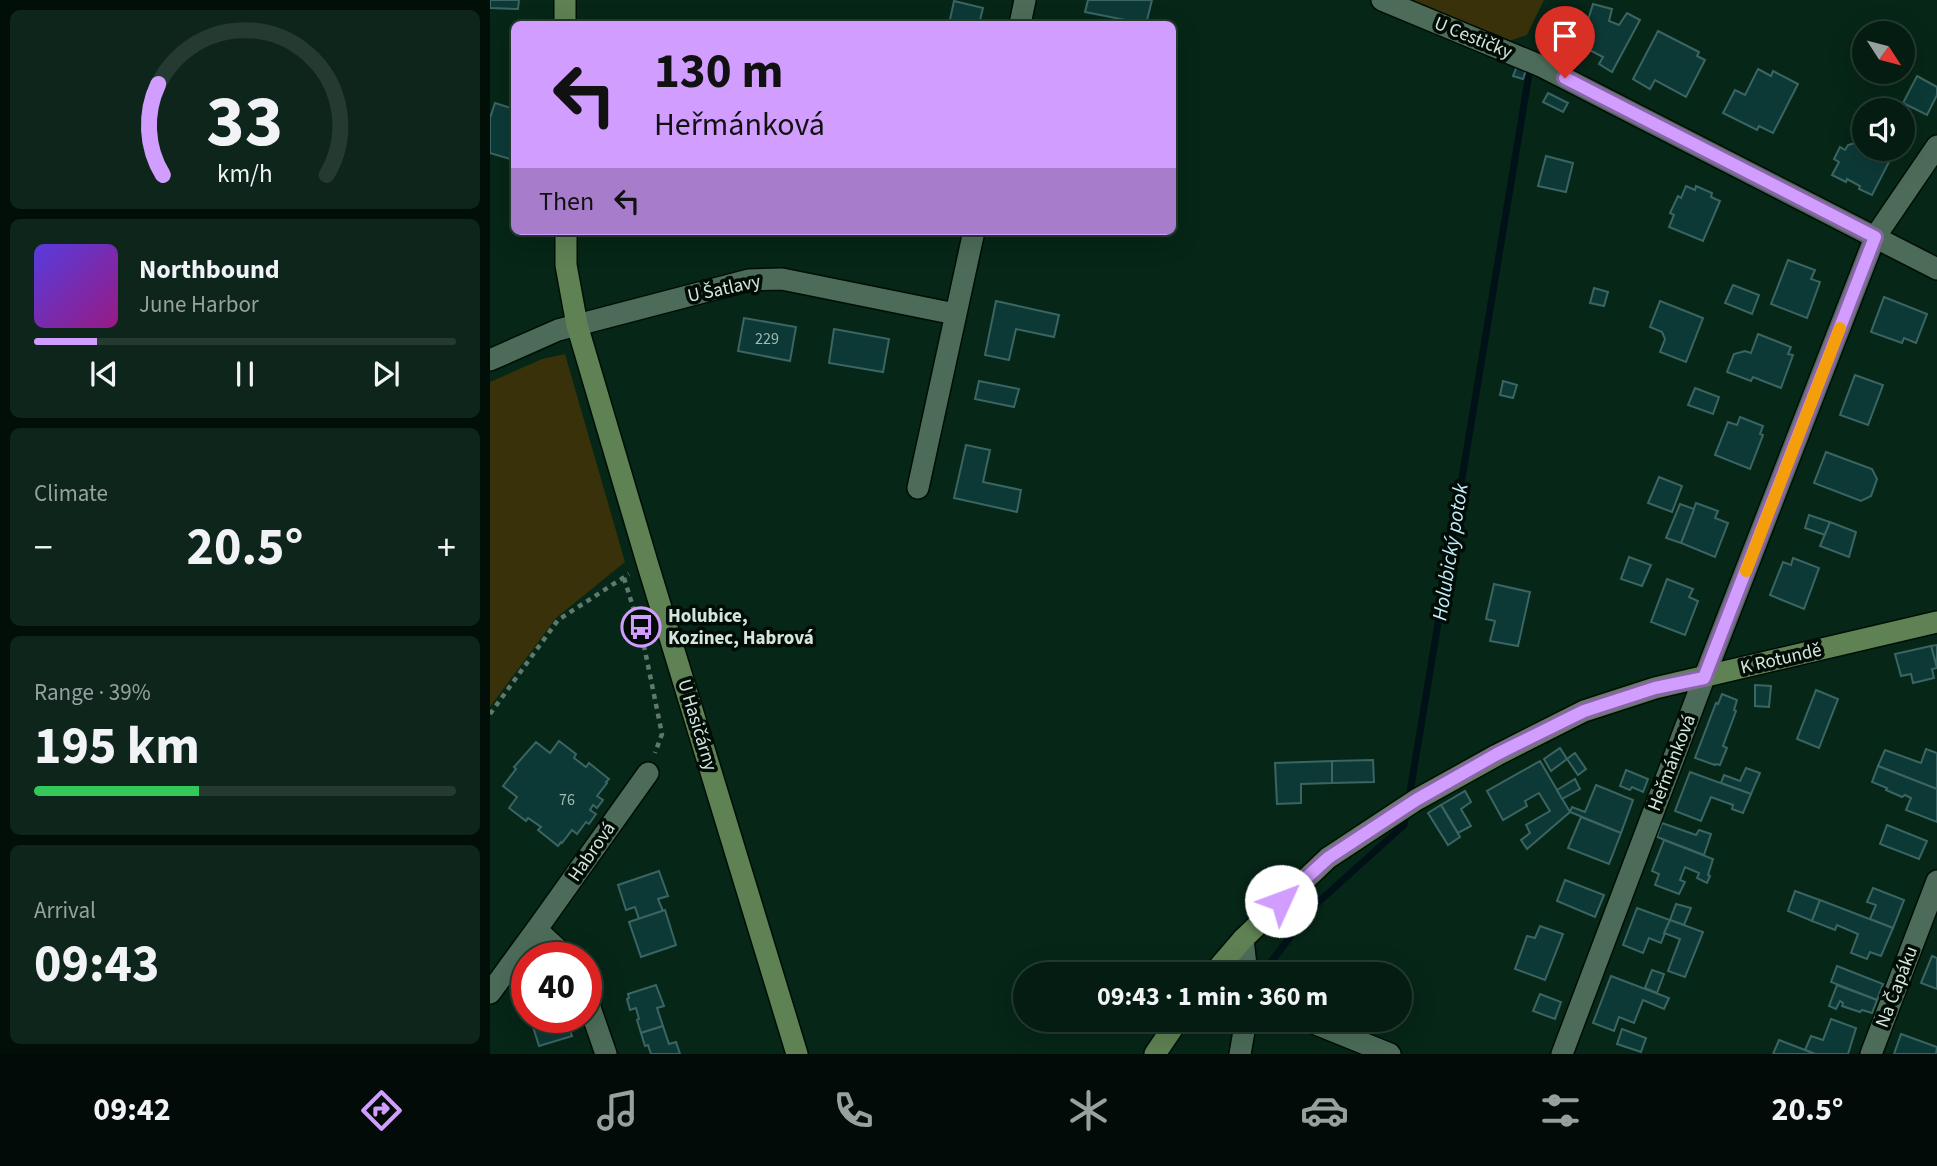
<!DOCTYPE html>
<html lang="en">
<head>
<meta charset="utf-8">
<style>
  :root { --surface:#041c11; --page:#0d251a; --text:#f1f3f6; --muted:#97a19f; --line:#253a31; --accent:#d19dfe }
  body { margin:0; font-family:"Source Sans 3",sans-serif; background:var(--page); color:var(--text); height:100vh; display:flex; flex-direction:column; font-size:26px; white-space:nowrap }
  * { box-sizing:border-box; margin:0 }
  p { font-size:23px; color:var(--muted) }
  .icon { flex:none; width:38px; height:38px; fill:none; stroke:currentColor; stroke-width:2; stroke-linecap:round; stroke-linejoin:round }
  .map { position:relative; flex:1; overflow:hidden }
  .panel { display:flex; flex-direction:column; gap:10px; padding:10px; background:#020f09; width:490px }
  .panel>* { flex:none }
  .guide { position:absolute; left:21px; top:21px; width:665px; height:214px; border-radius:10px; box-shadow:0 7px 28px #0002,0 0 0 2px var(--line); background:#d19dfe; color:#111; overflow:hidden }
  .needle { width:46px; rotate:126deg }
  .fabs { position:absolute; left:1362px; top:21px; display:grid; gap:14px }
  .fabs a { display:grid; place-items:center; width:63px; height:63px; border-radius:50%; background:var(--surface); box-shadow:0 7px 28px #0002,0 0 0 2px var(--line); font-size:35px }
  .speed { position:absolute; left:21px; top:942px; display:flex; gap:14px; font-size:35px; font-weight:700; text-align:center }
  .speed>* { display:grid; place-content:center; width:91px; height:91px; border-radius:50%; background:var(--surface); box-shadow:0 7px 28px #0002,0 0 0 2px var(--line); line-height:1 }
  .speed .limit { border:10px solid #d22; background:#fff; color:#111 }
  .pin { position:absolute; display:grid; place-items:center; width:60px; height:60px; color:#fff; margin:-72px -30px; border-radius:50% 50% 50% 0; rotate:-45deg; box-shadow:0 0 7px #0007 }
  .pin .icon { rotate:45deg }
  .me { position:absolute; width:77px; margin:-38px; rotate:47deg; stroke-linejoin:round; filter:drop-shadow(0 0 5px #0008) }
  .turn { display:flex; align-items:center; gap:24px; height:147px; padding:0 28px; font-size:32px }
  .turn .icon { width:91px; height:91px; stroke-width:2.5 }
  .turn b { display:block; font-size:49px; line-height:60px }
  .then { display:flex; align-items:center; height:66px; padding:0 28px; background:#0003; gap:14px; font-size:26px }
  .big { font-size:52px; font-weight:700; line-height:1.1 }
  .panel .card { flex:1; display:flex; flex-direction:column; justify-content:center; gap:10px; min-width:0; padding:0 24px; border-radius:10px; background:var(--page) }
  .panel .dial { align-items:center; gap:0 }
  .dial svg { height:182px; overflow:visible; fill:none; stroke:var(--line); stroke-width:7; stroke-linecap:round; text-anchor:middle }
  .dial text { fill:var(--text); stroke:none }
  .song { display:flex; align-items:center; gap:21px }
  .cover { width:84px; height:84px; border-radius:10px; background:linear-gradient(135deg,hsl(250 70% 55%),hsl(310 70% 35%)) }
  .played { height:7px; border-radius:4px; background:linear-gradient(90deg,var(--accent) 15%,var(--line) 15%) }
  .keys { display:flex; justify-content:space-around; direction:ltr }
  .heat { display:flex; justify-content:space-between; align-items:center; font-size:38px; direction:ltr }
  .charge { height:10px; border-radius:5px; background:linear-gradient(90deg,#34c759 39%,var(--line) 0) }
  .trip { position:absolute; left:523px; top:962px; width:399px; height:70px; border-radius:35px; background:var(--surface); box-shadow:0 7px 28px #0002,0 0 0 2px var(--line); font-weight:700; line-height:70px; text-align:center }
  .dock { display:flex; height:112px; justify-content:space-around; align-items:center; background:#020b07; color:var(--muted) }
  .dock .icon { width:49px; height:49px }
  .dock .selected { color:var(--accent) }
  .dock b { font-size:32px; color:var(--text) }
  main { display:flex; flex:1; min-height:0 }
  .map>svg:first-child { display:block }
  .green { fill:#38310a }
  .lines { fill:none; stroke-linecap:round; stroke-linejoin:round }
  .stream { stroke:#001218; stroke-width:7 }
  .building { fill:#0c3936; stroke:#3b6562; stroke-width:2 }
  .street-casing { stroke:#000e05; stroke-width:24 }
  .secondary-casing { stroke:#000e05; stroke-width:24 }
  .path { stroke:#5f796c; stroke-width:4.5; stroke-dasharray:5 5; stroke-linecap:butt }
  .street { stroke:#4c6c59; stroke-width:21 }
  .secondary { stroke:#5e8254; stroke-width:21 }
  .route-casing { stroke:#8866a5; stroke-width:18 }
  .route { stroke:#d19dfe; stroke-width:12 }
  .slow { stroke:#f59e0b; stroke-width:12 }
  .labels { text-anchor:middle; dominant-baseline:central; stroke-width:7; stroke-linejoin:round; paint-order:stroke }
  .number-label { font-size:16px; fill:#a2bbb2 }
  .street-label { font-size:19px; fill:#d4e6db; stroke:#020c06 }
  .poi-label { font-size:19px; font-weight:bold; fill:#d4e6db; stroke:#020c06; text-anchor:start }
  .water-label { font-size:21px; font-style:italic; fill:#c3ecf9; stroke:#020c06 }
</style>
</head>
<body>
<main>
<section class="panel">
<div class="card dial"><svg viewBox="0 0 100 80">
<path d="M14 69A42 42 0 1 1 86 69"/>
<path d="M14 69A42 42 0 0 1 12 29" stroke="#d19dfe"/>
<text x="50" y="56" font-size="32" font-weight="700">33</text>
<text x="50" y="72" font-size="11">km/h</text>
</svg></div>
<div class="card">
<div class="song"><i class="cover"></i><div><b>Northbound</b><p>June Harbor</p></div></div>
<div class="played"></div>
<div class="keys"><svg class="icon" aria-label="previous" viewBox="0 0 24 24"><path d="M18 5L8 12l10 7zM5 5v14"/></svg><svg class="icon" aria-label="pause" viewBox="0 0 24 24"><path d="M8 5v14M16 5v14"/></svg><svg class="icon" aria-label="next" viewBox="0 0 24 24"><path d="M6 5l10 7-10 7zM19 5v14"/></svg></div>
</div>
<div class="card"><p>Climate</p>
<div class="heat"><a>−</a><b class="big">20.5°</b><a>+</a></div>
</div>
<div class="card"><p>Range · 39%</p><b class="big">195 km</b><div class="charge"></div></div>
<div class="card"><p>Arrival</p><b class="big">09:43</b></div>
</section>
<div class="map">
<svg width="1447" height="1054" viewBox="0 0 1447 1054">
  <rect width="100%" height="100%" fill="#062617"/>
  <g class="green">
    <polygon points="916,0 1054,0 1037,35 1019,41"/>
    <polygon points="75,354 135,562 66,618 0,707 0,382 52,359"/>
  </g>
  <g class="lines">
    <g class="stream">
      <polyline points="919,798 1039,74"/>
      <polyline points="771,975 824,906 914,825 916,813"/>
    </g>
  </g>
  <g class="building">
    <polygon points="0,0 29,0 28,9 0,8"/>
    <polygon points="598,0 662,0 656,24 595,12"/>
    <polygon points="464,1 493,8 489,24 459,24"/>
    <polygon points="1103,4 1122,9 1119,21 1129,25 1137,13 1150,20 1122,72 1109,64 1113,57 1090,45"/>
    <polygon points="1168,31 1209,52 1207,56 1215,60 1196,97 1165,80 1160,89 1143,79"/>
    <polygon points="1027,66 1036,70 1033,79 1023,76"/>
    <polygon points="1268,69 1281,76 1283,71 1308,84 1283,133 1269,126 1267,130 1233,113 1245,90 1255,95"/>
    <polygon points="1427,76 1447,87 1447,95 1437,115 1413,103"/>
    <polygon points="1058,93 1078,103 1073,112 1053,102"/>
    <polygon points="5,103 24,109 24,145 20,159 0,153 0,118"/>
    <polygon points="1373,140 1374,149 1391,149 1388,154 1400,160 1382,195 1369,189 1370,186 1357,179 1356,182 1342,175 1349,162 1344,159 1350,147 1355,150 1358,145 1365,143 1370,145"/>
    <polygon points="1056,156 1083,163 1076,192 1048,186"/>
    <polygon points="1196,186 1205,190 1206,186 1222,193 1221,197 1230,201 1213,241 1179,227 1184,215 1180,213 1188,196 1191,198"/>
    <polygon points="1298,260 1325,270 1321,279 1330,282 1317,318 1281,304"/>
    <polygon points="1243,285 1269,295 1262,314 1235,303"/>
    <polygon points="1104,288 1118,292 1114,306 1100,303"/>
    <polygon points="1394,297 1437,314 1426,343 1414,338 1412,343 1381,332"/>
    <polygon points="506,301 569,315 564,337 526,329 519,360 495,355"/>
    <polygon points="1170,301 1213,318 1196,362 1170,352 1175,339 1172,332 1160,327"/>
    <polygon points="254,318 306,327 300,361 248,351"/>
    <polygon points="344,329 399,339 393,372 339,363"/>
    <polygon points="1268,334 1301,347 1298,354 1303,355 1291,388 1263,377 1261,381 1237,372 1244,354 1255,351 1261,353"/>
    <polygon points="1365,375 1393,385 1378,425 1350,415"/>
    <polygon points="489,381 529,389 524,407 485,399"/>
    <polygon points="1013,381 1027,385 1023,398 1010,395"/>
    <polygon points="1205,388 1229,397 1223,414 1198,405"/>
    <polygon points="1250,417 1273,426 1270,434 1273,435 1260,469 1225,455 1238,422 1247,425"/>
    <polygon points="476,445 500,450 493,482 531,490 527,512 464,498"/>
    <polygon points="1336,452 1382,469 1387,479 1381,496 1371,501 1324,483"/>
    <polygon points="1169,477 1192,486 1182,512 1158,503"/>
    <polygon points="1206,503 1228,511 1225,518 1238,523 1225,557 1191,543"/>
    <polygon points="1190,504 1204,509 1191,543 1176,538"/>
    <polygon points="1319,515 1340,522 1335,535 1315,528"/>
    <polygon points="1340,522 1366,532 1359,557 1330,546"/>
    <polygon points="1139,557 1161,565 1152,586 1131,579"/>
    <polygon points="1303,558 1329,568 1314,609 1280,595 1293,562 1301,565"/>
    <polygon points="1177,579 1203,589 1199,597 1208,601 1195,635 1161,622"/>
    <polygon points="1004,584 1040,592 1028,646 1000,641 1005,621 996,619"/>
    <polygon points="1447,645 1447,668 1441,646"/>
    <polygon points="1441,646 1447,668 1442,669 1444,678 1423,683 1421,674 1411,676 1405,654"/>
    <polygon points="1265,685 1281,686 1279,707 1265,706"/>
    <polygon points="1326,690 1348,699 1329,748 1307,739"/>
    <polygon points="1232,694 1247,700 1244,710 1246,711 1233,746 1237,748 1230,765 1226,764 1225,765 1205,758 1226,703 1228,704"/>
    <polygon points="69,741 86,754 84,758 96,767 99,763 119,779 116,782 117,783 107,796 113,800 107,808 103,805 100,810 106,814 99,824 96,822 87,834 82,830 72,843 71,842 68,846 48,830 51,827 38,818 36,821 19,808 27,797 13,786 26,769 24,767 46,742 60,753"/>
    <polygon points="1070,748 1077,759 1061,771 1054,759"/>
    <polygon points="1436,749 1447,753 1447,789 1388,766 1395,750 1431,763"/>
    <polygon points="1085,753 1096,769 1088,775 1077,759"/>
    <polygon points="883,760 884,782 842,783 842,761"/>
    <polygon points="842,761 842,783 811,784 811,803 787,804 785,763"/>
    <polygon points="1050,761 1080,812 1037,849 1031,840 1040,833 1036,825 1060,811 1049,793 1035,801 1037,806 1013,820 997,791"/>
    <polygon points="1388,766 1447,789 1447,822 1416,810 1421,798 1415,795 1412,797 1396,790 1397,788 1382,782"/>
    <polygon points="1256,768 1270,773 1261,794 1231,783 1234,775 1250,781"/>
    <polygon points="1136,770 1158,779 1153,792 1142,787 1140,790 1130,786"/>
    <polygon points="1200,772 1261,794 1253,813 1242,809 1243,805 1221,797 1211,821 1185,811"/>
    <polygon points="1085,779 1090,789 1072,799 1067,790"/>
    <polygon points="1106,785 1143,800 1131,833 1080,812 1082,807 1095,812"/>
    <polygon points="975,791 981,802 971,809 981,826 968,833 951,805"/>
    <polygon points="951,805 970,837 958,845 938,813"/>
    <polygon points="1091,817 1131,833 1119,864 1078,848"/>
    <polygon points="1172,823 1206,835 1209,830 1221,834 1214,855 1167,837"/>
    <polygon points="1397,825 1437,841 1429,859 1390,844"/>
    <polygon points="1174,840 1223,859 1218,875 1220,876 1217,883 1207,878 1209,873 1195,867 1190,880 1195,882 1189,894 1165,885 1169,874 1162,871"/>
    <polygon points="169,871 178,896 168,899 173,911 149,919 145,907 136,910 128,885"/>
    <polygon points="1075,880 1114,895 1105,917 1067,901"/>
    <polygon points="1383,888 1414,900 1403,928 1380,919 1386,905 1377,902"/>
    <polygon points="1305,891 1330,900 1322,921 1298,911"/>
    <polygon points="1330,900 1403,928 1391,956 1380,952 1377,959 1361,953 1368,934 1347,925 1345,930 1322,921"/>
    <polygon points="1186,904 1201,908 1194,925 1180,920"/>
    <polygon points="1147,908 1180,920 1171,943 1159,938 1153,953 1133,945"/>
    <polygon points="175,910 186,945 151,957 139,922"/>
    <polygon points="1180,920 1213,932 1195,977 1178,971 1190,939 1174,933"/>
    <polygon points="1050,926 1073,934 1055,980 1025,969 1037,936 1045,938"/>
    <polygon points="1442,956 1447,958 1447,989 1431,983"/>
    <polygon points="1347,966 1393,984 1387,1000 1341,982"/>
    <polygon points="1162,970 1174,974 1167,993 1155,988"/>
    <polygon points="1121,976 1179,998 1174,1009 1153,1000 1144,1023 1129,1017 1124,1031 1103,1023"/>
    <polygon points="166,985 174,1006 167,1008 173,1026 151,1033 147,1020 149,1019 146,1008 140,1010 137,999 139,998 138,994"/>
    <polygon points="1347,985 1387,1000 1382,1013 1372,1010 1370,1012 1352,1006 1353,1003 1350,1001 1346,1009 1339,1006"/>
    <polygon points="1050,994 1071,1002 1065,1019 1043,1011"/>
    <polygon points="40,1017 75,1017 82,1036 49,1046"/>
    <polygon points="1341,1019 1366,1028 1358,1054 1325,1054 1315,1050 1321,1036 1333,1040"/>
    <polygon points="173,1026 179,1044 186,1042 190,1054 161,1054 158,1045 155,1046 151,1033"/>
    <polygon points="1132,1029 1156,1038 1151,1052 1127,1044"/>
    <polygon points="1411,1034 1447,1047 1446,1054 1404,1054"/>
    <polygon points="1289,1040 1315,1050 1325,1054 1283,1054"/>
  </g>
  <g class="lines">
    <g class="street-casing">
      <g id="street">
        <polyline points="892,0 1051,66 1447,269"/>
        <polyline points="530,24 535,0"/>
        <polyline points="0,360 68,330 259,280 292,279 465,314"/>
        <polyline points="428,488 484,231"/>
        <polyline points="47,930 76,957"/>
        <polyline points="753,939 757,975"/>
        <polyline points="0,993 49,926 158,773"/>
        <polyline points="96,996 116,1054"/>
        <polyline points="816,1020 900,1054"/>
        <polyline points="750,1054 756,1020"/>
        <polyline points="1072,1054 1214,678 1385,237 1447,146"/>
        <polyline points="1381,1054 1447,881"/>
      </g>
    </g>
    <g class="secondary-casing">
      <g id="secondary">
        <polyline points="75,24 75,0"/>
        <polyline points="76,231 76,265 87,325 157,562 307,1054"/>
        <polyline points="722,975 753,939 838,858 926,800 1007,755 1094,711 1165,688 1447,622"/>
        <polyline points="665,1054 688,1020"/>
      </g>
    </g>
    <g class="path">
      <polyline points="134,578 152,636 172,734 165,753"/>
      <polyline points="0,714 68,620 139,574"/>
    </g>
    <use href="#street" class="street"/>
    <use href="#secondary" class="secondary"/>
  </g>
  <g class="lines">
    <g class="route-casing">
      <polyline id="route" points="791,901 838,858 926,800 1007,754 1094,711 1165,688 1214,678 1385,237 1075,78"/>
    </g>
    <use href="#route" class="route"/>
    <polyline class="slow" points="1256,571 1350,328"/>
  </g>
  <defs>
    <g id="bus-ring" transform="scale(2.0125)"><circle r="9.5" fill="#020c06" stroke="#d19dfe" stroke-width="1.5"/><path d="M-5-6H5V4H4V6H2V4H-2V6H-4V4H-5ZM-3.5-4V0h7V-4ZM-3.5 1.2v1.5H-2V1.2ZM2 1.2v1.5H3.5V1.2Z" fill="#d19dfe"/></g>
  </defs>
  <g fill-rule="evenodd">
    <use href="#bus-ring" x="151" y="627"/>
  </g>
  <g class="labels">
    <g class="number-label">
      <text x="277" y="339">229</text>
      <text x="77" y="800">76</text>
    </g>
    <g class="street-label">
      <text transform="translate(983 38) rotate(22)">U Cestičky</text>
      <text transform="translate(234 289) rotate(-12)">U Šatlavy</text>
      <text transform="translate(1291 659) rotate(-13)">K Rotundě</text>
      <text transform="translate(207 725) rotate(73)">U Hasičárny</text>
      <text transform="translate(1182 763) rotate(-69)">Heřmánková</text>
      <text transform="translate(102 852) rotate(-55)">Habrová</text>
      <text transform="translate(1407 987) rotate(-69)">Na Čapáku</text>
    </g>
    <g class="poi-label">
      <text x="178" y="616">Holubice,<tspan x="178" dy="22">Kozinec, Habrová</tspan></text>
    </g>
    <g class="water-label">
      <text transform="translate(960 552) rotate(-81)">Holubický potok</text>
    </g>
  </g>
</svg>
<div class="fabs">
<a><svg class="needle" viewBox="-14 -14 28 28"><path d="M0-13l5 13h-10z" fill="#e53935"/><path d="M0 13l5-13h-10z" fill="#97a19f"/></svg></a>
<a><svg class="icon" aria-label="sound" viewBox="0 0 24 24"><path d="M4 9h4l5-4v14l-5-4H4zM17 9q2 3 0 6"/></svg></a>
</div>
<div class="speed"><div class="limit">40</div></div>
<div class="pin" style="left:1075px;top:78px;background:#d93025"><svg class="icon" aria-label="arrive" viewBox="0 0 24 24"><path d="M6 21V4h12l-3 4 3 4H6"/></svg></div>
<svg class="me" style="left:791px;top:901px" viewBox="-20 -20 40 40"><circle r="19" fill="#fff"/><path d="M0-13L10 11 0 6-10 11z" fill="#d19dfe"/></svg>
<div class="trip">09:43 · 1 min · 360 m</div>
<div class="guide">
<div class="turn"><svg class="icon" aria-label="left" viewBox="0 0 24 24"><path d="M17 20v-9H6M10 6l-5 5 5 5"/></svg><div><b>130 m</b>Heřmánková</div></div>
<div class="then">Then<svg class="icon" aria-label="left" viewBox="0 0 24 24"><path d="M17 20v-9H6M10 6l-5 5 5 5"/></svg></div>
</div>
</div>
</main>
<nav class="dock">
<b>09:42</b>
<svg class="icon selected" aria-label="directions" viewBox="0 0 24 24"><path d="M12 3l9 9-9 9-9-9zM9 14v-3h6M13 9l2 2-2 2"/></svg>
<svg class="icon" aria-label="music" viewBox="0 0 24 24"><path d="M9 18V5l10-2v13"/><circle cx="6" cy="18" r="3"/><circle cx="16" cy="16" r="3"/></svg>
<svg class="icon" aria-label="phone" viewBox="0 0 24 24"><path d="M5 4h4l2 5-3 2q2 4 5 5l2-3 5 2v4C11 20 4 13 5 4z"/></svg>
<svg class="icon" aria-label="climate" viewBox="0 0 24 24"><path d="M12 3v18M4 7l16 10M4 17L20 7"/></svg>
<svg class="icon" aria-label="car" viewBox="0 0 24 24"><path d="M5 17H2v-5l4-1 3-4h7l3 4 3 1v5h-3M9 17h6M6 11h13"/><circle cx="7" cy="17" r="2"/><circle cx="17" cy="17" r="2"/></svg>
<svg class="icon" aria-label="filters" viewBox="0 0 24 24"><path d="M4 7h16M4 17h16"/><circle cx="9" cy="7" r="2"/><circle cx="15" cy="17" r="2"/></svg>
<b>20.5°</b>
</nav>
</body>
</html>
